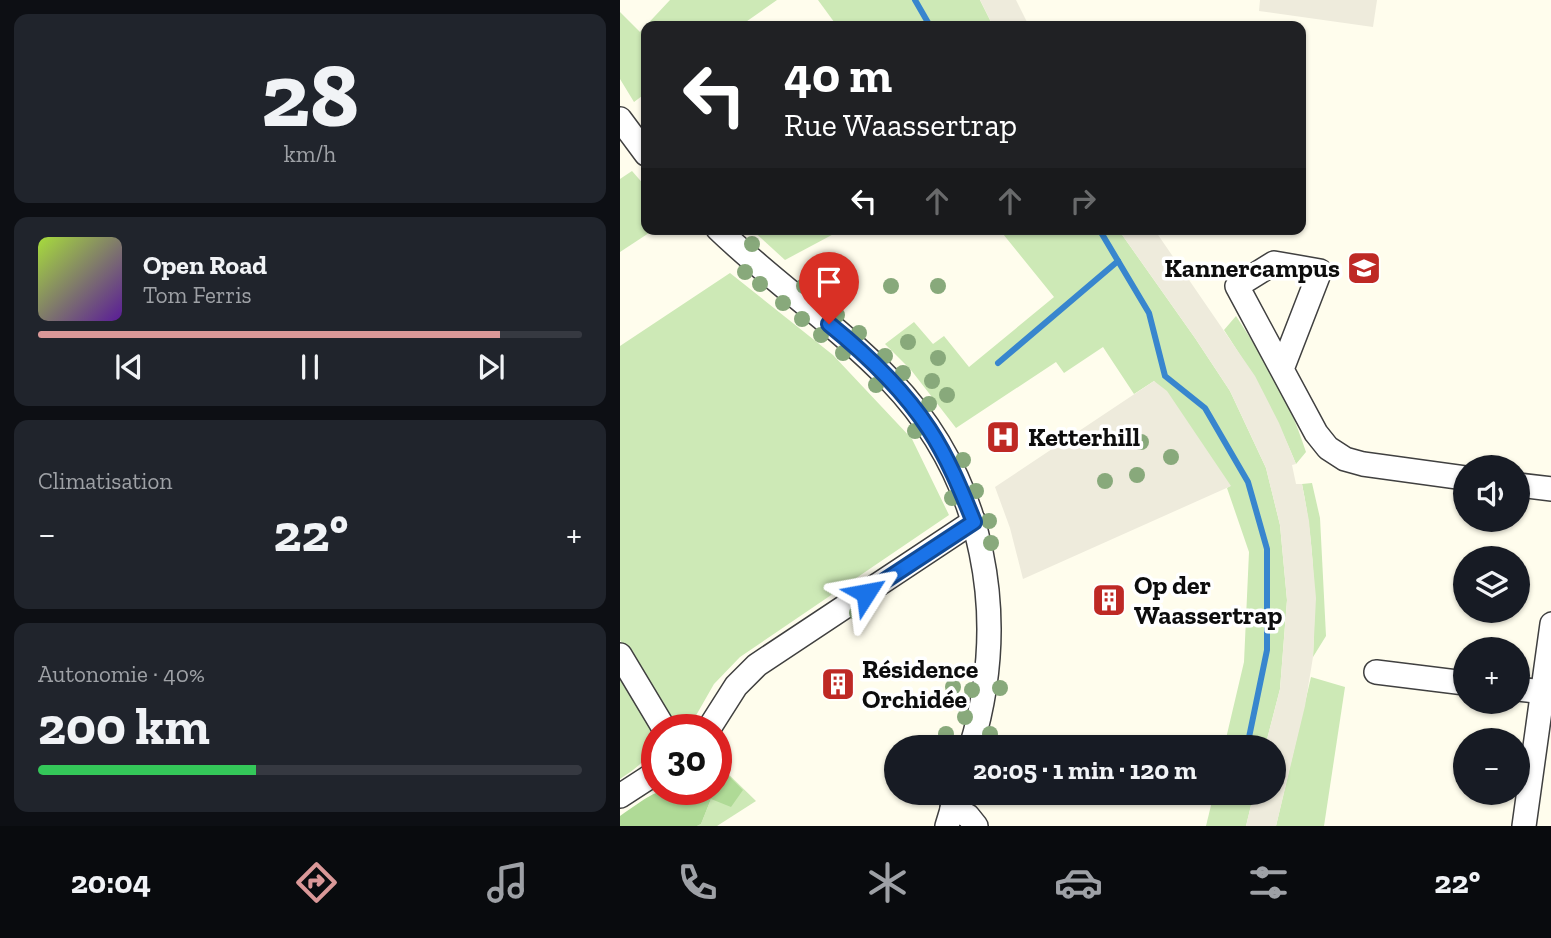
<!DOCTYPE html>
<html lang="fr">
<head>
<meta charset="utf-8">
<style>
  :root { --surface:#171b24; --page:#20242c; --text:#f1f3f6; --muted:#9ea1a6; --line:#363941; --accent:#da9898 }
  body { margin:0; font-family:"Zilla Slab",serif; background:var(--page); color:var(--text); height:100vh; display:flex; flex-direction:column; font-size:26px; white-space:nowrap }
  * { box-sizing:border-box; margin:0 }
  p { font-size:23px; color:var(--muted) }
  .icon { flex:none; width:38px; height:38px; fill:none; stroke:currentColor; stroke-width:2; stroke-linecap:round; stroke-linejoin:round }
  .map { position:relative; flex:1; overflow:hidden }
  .drawer { display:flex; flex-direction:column; gap:14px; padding:14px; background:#0d0f14; width:620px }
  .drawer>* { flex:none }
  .banner { position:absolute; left:21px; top:21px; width:665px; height:214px; border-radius:14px; box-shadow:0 2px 5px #0004; background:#202124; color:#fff; overflow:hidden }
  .fabs { position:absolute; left:833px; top:455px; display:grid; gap:14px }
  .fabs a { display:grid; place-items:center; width:77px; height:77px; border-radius:50%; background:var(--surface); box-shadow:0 2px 5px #0004; font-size:35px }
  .speed { position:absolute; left:21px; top:714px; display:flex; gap:14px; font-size:35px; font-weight:700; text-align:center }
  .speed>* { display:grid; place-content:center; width:91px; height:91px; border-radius:50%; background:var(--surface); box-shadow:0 2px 5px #0004; line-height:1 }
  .speed .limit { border:10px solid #d22; background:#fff; color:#111 }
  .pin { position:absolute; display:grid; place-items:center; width:60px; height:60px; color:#fff; margin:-72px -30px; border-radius:50% 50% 50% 0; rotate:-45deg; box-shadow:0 0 7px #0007 }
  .pin .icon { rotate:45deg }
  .me { position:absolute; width:77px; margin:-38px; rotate:56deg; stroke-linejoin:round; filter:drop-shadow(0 0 5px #0008) }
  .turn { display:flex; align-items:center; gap:24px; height:147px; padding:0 28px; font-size:32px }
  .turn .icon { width:91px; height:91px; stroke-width:2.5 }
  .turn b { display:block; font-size:49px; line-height:60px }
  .lanes { display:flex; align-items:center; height:66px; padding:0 28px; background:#0003; justify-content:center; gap:35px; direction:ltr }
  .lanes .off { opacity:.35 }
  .big { font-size:52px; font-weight:700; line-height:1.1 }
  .drawer .tile { flex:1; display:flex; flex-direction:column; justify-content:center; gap:10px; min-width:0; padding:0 24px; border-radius:14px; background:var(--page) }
  .drawer .dial { align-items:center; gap:0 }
  .dial b { font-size:91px; line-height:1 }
  .song { display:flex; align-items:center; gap:21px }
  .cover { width:84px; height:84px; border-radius:10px; background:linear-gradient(135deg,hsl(80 70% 55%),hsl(270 70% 35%)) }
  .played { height:7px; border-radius:4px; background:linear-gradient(90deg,var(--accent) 85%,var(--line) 85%) }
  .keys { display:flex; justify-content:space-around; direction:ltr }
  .heat { display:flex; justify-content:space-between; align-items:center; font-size:38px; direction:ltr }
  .charge { height:10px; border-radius:5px; background:linear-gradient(90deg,#34c759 40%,var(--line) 0) }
  .trip { position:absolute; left:264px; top:735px; width:402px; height:70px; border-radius:35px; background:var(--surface); box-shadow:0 2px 5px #0004; font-weight:700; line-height:70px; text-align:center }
  .tab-bar { display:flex; height:112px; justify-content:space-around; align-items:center; background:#090b0e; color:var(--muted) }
  .tab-bar .icon { width:49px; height:49px }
  .tab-bar .active { color:var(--accent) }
  .tab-bar b { font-size:32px; color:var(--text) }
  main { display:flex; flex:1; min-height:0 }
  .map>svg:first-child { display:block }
  .green { fill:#cde9b6 }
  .forest { fill:#afda96 }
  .plaza { fill:#eeebdc }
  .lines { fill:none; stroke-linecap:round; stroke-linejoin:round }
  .stream { stroke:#3886ce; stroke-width:6 }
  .minor-casing { stroke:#404040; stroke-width:26 }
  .minor { stroke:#fff; stroke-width:23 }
  .tree { fill:#88a97b }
  .route-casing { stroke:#114b97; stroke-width:18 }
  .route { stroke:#1a73e8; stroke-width:12 }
  .labels { text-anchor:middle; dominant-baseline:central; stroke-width:7; stroke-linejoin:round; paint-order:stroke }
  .poi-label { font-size:26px; font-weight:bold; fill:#0d0d0d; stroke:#fff; text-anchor:start }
</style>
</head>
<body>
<main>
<section class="drawer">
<div class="tile dial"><b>28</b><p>km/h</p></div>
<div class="tile">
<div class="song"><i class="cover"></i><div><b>Open Road</b><p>Tom Ferris</p></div></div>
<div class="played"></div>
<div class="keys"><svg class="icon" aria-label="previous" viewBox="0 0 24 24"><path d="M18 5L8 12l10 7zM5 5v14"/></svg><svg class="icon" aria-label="pause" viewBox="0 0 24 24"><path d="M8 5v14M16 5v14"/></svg><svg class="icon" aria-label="next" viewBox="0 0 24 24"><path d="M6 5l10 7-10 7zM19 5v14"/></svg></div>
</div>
<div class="tile"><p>Climatisation</p>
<div class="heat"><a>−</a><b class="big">22°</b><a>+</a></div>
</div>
<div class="tile"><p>Autonomie · 40%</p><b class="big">200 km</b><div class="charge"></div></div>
</section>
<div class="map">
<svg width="932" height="826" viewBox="0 0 932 826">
  <rect width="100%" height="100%" fill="#fffded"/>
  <g class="green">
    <polygon points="50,0 157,0 120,26 26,26 26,93 14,102 0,79 0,12 20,32"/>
    <polygon points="198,0 360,0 373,26 217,26"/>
    <polygon points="12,171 26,187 26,229 35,229 0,252 0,179"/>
    <polygon points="131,229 223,229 165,260"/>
    <polygon points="379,229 498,229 575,338 610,391 646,468 660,525 667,600 660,689 645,747 604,747 624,662 629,552 607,488 610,486 534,381 514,394 483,347 444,373 436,362 336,428 291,370 265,344 294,322 313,344 324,336 349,367 434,297"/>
    <polygon points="110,273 213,355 292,439 329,515 120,657 94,684 74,719 50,723 0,640 0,346"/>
    <path d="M616 316C647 363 669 399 686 452L676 464C656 415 633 374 604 330Z"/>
    <path d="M692 483 700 518 706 636 693 657C696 597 694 543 682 484Z"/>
    <path d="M0 671 37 731C37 754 18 767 0 779Z"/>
    <polygon points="691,677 725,687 704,826 656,826"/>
    <polygon points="96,762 136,801 97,826 77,826 81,824 91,799 108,775 96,779"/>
    <polygon points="594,793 634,793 626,826 586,826"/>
  </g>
  <path class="forest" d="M108 775 123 790 111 807 91 799 81 824 77 826H0V816C37 791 42 782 89 795L91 789H96V779Z"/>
  <g class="plaza">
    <polygon points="360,0 396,0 409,26 373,26"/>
    <polygon points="640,0 757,0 753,27 639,11"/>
    <polygon points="498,229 534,229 635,376 659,423 676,464 672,465 676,484 682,484 689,521 696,598 693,657 685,706 656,826 626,826 634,793 654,793 654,747 645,747 660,689 667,600 660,525 646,468 610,391 575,338"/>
    <polygon points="534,381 547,391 611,486 403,579 390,528 375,487"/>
  </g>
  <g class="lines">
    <g class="stream">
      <polyline points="295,0 310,26"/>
      <polyline points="479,229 529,313 545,376 585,408 628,482 647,549 647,650 627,747"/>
      <polyline points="378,363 498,261"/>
    </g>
    <g class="minor-casing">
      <g id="minor">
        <polyline points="0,119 26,154"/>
        <path d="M98 229C153 282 217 325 270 380 366 480 390 618 351 747"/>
        <polyline points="662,369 700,271 654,263 617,286 696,433 708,448 725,459 743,464 845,478"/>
        <polyline points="898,485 932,489"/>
        <polyline points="0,655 45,730"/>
        <polyline points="756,672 845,683"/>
        <polyline points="898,689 932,693"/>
        <polyline points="88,730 116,686 137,665 354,521"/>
        <polyline points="0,796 37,772"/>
        <polyline points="332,808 348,816 356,826"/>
        <polyline points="327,826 337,793"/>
        <polyline points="904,826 932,624"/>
      </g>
    </g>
    <use href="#minor" class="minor"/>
  </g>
  <g class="tree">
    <circle cx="132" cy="244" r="8"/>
    <circle cx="125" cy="272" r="8"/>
    <circle cx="140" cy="284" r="8"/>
    <circle cx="184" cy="286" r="8"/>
    <circle cx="271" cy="286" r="8"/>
    <circle cx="318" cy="286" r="8"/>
    <circle cx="163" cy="303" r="8"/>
    <circle cx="217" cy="315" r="8"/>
    <circle cx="182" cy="319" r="8"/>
    <circle cx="239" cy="333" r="8"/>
    <circle cx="201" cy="335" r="8"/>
    <circle cx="288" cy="342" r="8"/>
    <circle cx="223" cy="353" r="8"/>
    <circle cx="265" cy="356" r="8"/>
    <circle cx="318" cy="358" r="8"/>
    <circle cx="283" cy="373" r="8"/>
    <circle cx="312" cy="381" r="8"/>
    <circle cx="256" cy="385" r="8"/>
    <circle cx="327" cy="395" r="8"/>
    <circle cx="309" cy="404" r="8"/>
    <circle cx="295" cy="431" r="8"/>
    <circle cx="521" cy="442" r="8"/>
    <circle cx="551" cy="457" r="8"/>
    <circle cx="343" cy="460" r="8"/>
    <circle cx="517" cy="475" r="8"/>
    <circle cx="485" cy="481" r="8"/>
    <circle cx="356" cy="491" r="8"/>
    <circle cx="332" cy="498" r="8"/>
    <circle cx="369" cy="521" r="8"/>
    <circle cx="371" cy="543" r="8"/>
    <circle cx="237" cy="613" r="8"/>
    <circle cx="333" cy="687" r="8"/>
    <circle cx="380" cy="688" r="8"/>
    <circle cx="352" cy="690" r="8"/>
    <circle cx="345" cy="717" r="8"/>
    <circle cx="326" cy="734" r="8"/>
    <circle cx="370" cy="734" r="8"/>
  </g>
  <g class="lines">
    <g class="route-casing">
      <path id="route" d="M209 324C246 354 283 389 309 429 328 458 341 490 354 522L246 593"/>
    </g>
    <use href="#route" class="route"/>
  </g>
  <defs>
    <g id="school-square" transform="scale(1.75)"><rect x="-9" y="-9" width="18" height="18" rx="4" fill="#be2924" stroke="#fff"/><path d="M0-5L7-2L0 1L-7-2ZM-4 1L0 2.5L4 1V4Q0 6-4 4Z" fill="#fff"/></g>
    <g id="hospital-square" transform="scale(1.75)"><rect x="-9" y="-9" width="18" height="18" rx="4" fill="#be2924" stroke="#fff"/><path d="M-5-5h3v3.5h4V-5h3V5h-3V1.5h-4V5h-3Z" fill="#fff"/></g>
    <g id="building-square" transform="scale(1.75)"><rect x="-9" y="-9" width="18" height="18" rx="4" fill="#be2924" stroke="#fff"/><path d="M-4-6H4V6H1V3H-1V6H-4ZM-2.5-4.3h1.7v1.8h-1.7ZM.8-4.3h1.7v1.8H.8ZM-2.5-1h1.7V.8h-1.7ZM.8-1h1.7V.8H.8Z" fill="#fff"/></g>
  </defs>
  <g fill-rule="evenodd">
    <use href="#school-square" x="744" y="268"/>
    <use href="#hospital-square" x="383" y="437"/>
    <use href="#building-square" x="489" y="600"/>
    <use href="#building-square" x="218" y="684"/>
  </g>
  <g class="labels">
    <g class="poi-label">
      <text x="720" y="268" text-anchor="end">Kannercampus</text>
      <text x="408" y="437">Ketterhill</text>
      <text x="514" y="585">Op der<tspan x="514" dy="30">Waassertrap</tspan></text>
      <text x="242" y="669">Résidence<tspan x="242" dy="30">Orchidée</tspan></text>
    </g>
  </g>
</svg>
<div class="fabs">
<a><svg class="icon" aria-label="sound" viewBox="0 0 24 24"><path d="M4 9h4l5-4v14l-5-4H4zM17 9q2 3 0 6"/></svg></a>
<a><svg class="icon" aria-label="layers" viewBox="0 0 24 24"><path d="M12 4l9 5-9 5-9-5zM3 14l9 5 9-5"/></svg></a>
<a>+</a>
<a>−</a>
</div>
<div class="speed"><div class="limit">30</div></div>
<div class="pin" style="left:209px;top:324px;background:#d93025"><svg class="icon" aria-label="arrive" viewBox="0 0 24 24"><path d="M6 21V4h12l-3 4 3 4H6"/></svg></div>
<svg class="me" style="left:246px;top:593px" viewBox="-20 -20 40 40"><path d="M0-17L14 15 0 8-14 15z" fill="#1a73e8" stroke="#fff" stroke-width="4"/></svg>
<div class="trip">20:05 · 1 min · 120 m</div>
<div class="banner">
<div class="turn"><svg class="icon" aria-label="left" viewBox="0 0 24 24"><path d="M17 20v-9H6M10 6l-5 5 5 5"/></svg><div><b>40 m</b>Rue Waassertrap</div></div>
<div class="lanes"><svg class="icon" aria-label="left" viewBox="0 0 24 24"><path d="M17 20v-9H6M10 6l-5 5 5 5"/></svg><svg class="icon off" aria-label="ahead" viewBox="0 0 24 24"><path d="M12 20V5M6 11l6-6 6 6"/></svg><svg class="icon off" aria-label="ahead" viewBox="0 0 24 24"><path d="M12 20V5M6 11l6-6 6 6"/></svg><svg class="icon off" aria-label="right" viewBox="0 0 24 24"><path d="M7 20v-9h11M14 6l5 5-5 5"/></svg></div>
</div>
</div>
</main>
<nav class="tab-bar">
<b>20:04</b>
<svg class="icon active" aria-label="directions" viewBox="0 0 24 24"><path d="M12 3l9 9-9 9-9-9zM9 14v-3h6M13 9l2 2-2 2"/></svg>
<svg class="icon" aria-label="music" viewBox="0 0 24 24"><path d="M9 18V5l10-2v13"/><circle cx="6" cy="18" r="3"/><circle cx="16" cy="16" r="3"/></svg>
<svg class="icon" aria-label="phone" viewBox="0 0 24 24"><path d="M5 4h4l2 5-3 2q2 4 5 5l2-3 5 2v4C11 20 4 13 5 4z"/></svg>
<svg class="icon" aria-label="climate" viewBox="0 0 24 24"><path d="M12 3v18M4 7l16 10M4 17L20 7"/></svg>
<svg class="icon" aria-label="car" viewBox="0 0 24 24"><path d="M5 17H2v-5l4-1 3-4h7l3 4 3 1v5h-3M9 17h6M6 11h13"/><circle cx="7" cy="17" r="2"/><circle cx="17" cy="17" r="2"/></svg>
<svg class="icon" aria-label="filters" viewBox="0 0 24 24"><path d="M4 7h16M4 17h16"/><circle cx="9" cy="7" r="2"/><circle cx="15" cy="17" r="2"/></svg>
<b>22°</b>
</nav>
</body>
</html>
